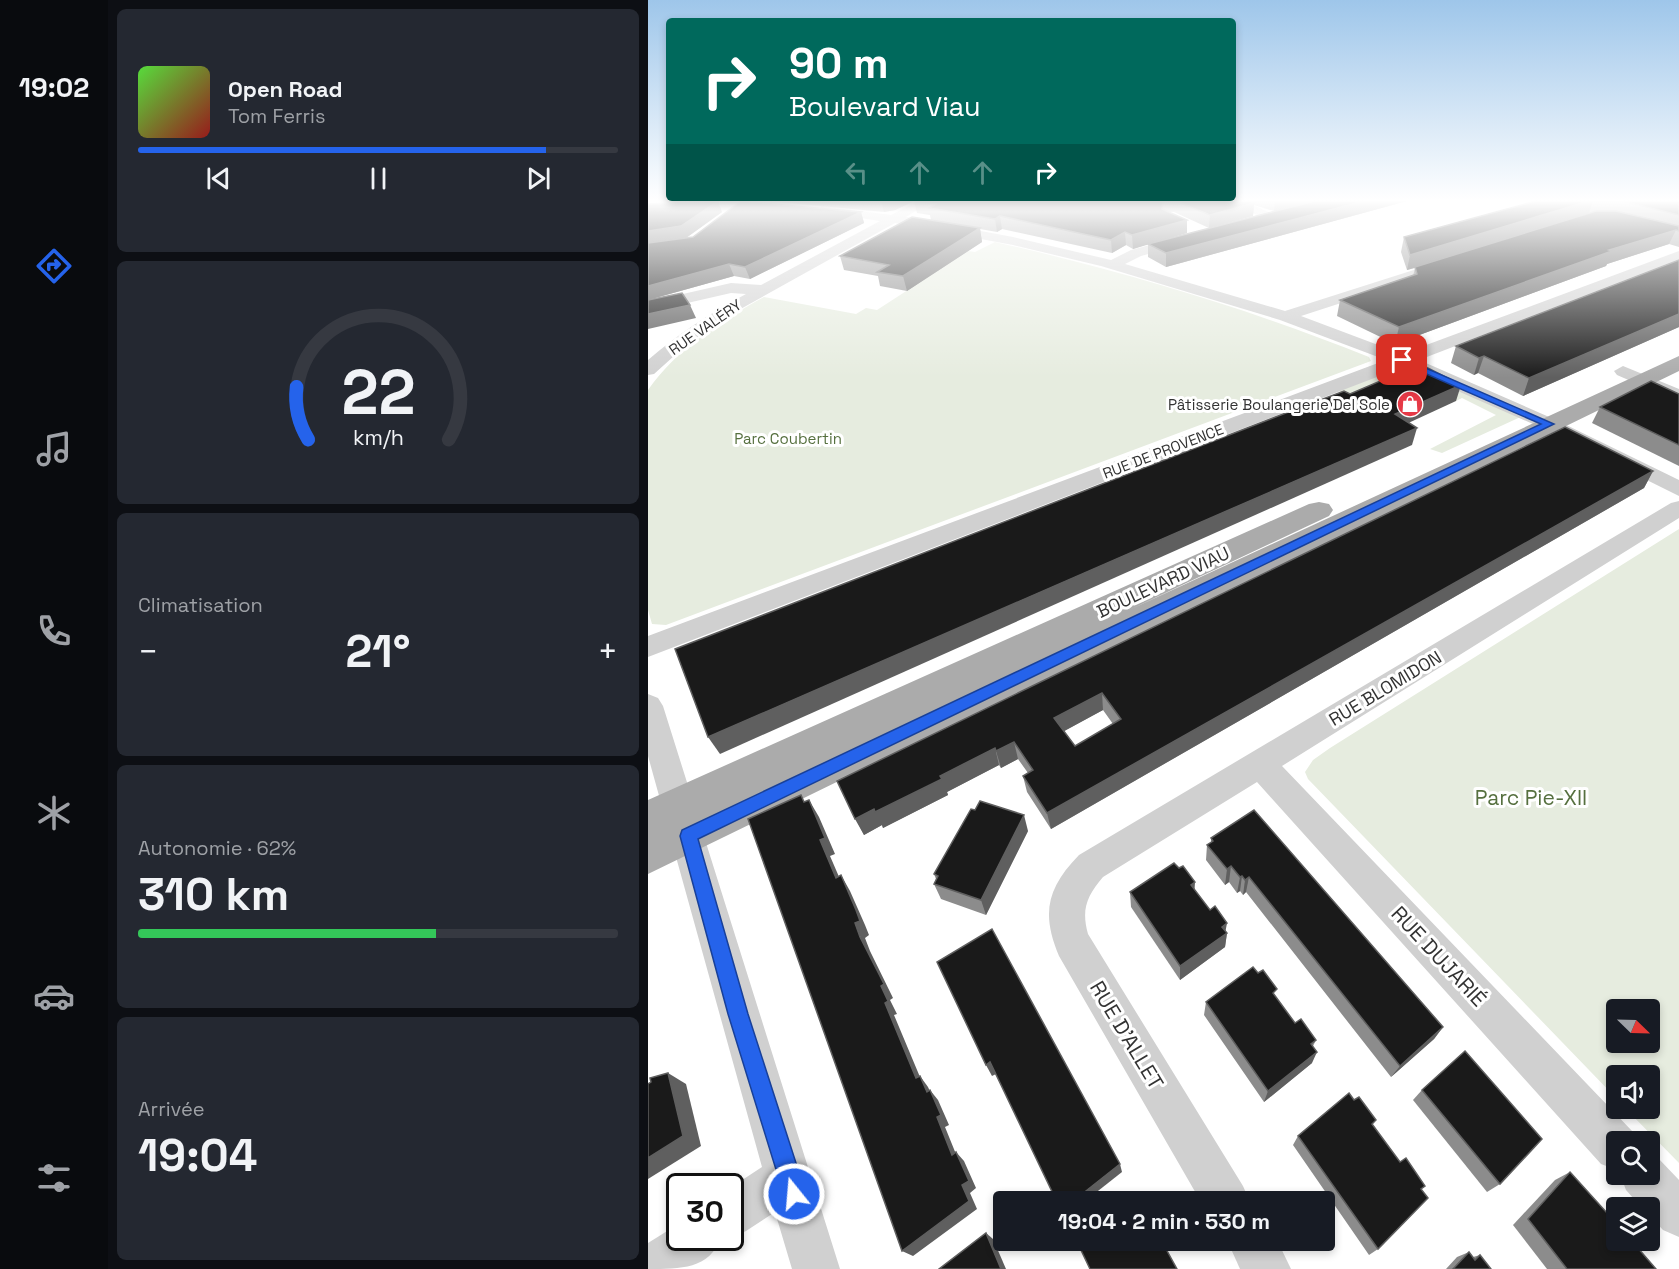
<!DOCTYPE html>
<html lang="fr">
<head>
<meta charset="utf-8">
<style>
  :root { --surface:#171b24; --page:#242831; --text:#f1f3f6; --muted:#9ea1a6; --line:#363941; --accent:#2563eb }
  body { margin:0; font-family:"Space Grotesk",sans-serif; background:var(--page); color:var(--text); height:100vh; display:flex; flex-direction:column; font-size:22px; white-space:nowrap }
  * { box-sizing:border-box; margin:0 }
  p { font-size:20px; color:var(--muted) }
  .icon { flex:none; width:33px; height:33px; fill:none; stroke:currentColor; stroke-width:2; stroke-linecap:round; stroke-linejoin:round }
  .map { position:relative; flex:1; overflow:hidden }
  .details { display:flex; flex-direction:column; gap:9px; padding:9px; background:#0d0f14; width:540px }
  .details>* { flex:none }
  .banner { position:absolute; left:18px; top:18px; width:570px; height:183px; border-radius:6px; box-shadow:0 3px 9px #0003; background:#00695c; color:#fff; overflow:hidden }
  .needle { width:39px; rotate:113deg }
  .tools { position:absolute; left:958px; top:999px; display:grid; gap:12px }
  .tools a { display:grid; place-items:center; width:54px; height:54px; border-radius:6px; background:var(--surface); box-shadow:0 3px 9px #0003; font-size:30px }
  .speed { position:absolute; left:18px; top:1173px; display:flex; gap:12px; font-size:30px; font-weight:700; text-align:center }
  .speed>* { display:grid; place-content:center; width:78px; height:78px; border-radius:50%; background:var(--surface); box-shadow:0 3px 9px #0003; line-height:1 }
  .speed .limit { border:3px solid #111; border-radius:9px; background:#fff; color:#111 }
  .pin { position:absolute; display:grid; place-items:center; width:51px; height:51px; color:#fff; margin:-26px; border-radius:12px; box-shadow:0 3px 9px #0006 }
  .me { position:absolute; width:66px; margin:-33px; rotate:343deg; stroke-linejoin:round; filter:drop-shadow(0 0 4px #0008) }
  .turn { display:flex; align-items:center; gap:21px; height:126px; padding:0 24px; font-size:27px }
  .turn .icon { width:78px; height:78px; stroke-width:2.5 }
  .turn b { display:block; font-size:42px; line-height:51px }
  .lanes { display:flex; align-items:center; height:57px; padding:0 24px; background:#0003; justify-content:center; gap:30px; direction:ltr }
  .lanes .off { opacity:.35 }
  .big { font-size:45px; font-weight:700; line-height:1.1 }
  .details .widget { flex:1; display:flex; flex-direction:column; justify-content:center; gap:9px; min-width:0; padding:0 21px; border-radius:9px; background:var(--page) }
  .details .dial { align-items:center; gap:0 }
  .dial svg { height:156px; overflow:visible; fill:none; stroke:var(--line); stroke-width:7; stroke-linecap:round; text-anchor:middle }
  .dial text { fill:var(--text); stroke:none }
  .song { display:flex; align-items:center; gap:18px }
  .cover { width:72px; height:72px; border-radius:9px; background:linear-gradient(135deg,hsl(110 70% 55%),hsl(0 70% 35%)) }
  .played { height:6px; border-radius:3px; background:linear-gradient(90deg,var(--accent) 85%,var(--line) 85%) }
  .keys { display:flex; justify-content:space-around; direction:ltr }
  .heat { display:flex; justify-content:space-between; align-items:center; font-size:33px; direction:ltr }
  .charge { height:9px; border-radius:4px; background:linear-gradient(90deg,#34c759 62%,var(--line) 0) }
  .trip { position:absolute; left:345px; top:1191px; width:342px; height:60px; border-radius:6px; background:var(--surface); box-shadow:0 3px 9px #0003; font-weight:700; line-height:60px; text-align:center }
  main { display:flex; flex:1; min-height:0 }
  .dock { display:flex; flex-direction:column; width:108px; justify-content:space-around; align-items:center; background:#090b0e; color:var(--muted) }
  .dock .icon { width:42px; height:42px }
  .dock .on { color:var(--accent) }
  .dock b { font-size:27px; color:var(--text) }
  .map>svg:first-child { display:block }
  .green { fill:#e6ecdf; fill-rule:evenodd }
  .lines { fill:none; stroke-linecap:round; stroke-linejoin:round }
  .minor { fill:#d0d0d0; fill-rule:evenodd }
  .major { fill:#ababab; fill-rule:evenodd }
  .wall { fill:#8c8c8c; fill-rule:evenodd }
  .shaded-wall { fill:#5f5f5f }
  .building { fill:#1a1a1a; stroke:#5f5f5f; stroke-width:1.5; fill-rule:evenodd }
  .route { fill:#2563eb; stroke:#184099; stroke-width:1.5 }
  .labels { text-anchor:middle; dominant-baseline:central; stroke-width:6; stroke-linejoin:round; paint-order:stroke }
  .far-street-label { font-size:15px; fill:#333; stroke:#fff }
  .far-poi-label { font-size:15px; fill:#333; stroke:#fff; text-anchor:end }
  .far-park-label { font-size:15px; fill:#56703f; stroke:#fff }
  .street-label { font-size:18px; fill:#333; stroke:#fff }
  .near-park-label { font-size:21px; fill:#56703f; stroke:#fff }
  .near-street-label { font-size:21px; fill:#333; stroke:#fff }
</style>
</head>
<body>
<main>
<nav class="dock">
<b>19:02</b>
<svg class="icon on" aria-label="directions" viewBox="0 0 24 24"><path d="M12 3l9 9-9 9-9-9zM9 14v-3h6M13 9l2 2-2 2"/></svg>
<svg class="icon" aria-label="music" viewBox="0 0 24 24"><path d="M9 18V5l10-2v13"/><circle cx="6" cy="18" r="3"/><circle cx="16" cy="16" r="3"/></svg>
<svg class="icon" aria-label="phone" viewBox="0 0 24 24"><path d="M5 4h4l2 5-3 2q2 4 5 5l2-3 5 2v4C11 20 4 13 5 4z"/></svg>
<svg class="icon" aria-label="climate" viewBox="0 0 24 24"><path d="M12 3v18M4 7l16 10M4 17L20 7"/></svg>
<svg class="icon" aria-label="car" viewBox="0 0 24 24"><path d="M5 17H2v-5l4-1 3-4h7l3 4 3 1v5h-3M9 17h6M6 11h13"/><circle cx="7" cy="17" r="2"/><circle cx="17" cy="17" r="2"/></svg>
<svg class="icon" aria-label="filters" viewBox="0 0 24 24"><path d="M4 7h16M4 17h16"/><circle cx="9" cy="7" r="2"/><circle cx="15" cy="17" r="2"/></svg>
</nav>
<section class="details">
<div class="widget">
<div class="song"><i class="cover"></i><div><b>Open Road</b><p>Tom Ferris</p></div></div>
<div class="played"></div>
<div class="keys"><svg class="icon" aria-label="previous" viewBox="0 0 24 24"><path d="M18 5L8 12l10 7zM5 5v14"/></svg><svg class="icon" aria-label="pause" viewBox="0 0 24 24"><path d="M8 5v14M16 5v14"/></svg><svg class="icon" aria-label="next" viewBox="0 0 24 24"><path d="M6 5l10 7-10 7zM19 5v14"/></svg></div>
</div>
<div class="widget dial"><svg viewBox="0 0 100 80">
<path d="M14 69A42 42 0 1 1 86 69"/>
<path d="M14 69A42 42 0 0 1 8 42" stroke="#2563eb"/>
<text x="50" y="56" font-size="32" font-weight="700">22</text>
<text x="50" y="72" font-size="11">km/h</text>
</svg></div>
<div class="widget"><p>Climatisation</p>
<div class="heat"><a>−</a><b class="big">21°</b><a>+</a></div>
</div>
<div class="widget"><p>Autonomie · 62%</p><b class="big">310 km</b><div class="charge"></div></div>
<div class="widget"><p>Arrivée</p><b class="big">19:04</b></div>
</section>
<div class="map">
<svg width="1031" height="1269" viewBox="0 0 1031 1269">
  <rect width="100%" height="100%" fill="#fff"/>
  <g class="green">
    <path d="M347 242C475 271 599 308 721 357L723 361 18 625 4 624 0 610V390C29 349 72 321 116 297L208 314 218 308 229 310 320 251 327 252Z"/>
    <polygon points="754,360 777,370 706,400 684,387"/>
    <polygon points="785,373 879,414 794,453 782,449 848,415 814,398 808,401 768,380"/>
    <path d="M1031 529V1163L978 1109 1002 1108V1076H969V1099L660 779 657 772 665 760 682 748ZM969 1010H1002V1042H969Z"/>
  </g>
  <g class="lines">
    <g class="minor">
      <polygon points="125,201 131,205 129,208 0,212 0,204"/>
      <path d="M270 201H284L258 217 365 237 463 260 483 250 535 236 540 237V243L493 256 477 264 637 311 794 261H804L806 264 804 267 653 316 754 354 1031 251V260L771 360 908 420 1031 480V496L894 428 755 367 0 657V636L738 360 632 320 453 266 365 245 247 223 71 321 36 347 6 374 0 375V360C30 334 62 313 98 294L83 293 0 312V302L83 283 113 285 232 221 173 212V206L243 215Z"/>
      <polygon points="581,201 596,201 631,217 624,221 619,220"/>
      <polygon points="975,366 1031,389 1031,402 969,375 966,371"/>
      <path d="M1031 501V518L634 766 985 1132 988 1142H969V1170L953 1164 609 782 455 877C439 896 433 909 440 934L595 1186 602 1202H553L411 956C393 913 399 888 431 855L1023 503Z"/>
      <polygon points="0,694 10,698 15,706 192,1269 144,1269 127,1212 98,1231 82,1238 80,1238 82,1238 82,1188 114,1167 0,756"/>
      <polygon points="1002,1155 1010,1158 1031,1180 1031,1237 1015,1230 1002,1216 1002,1208 994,1208 978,1190 972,1174 1002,1174"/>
      <path d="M32 1223V1238H73C61 1269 33 1269 0 1269V1243Z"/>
      <polygon points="579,1240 629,1240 643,1269 592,1269"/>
    </g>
    <polygon class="major" points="1031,356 1031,371 0,874 0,800 661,504 671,502 681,504 685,510 681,516 479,611"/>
  </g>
  <g class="wall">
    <polygon points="121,201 266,201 247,210 236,212"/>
    <path d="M266 201H759L518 267 500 257V244L485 249 478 245 464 253 354 229 349 232 332 229 334 242 259 291 232 286 230 276 196 270 192 256 283 220 282 215 269 213ZM606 205 626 211 508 242 539 233 520 212H526L561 228 605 216Z"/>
    <polygon points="888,201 1031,201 1031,247 1021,244 959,264 958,266 747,344 689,316 692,300 765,276 767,268 759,270 753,252 756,237"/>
    <polygon points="0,204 74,212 38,238 213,212 216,223 102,279 86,276 0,300"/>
    <polygon points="1031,260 1031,327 875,396 830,373 826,375 803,363 808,346"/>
    <polygon points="1031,394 1031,466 944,423 952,407"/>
    <path d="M1005 471 996 488 403 829 379 792 375 776 380 773 370 759 353 768 351 765 299 792 300 795 235 828 234 825 216 835 189 781ZM455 710 465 724 427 746 416 731Z"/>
    <polygon points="380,831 338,915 293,899 286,884 288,879 286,874"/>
    <polygon points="563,838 795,1027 786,1039 743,1077 598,892 595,895 592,891 589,893 581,882 577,885 558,860 559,845 563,842"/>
    <polygon points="547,890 579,933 577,947 532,980 483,907 482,892"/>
    <polygon points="627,996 647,1023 668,1040 665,1046 664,1063 616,1102 556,1015 558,1002"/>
    <polygon points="774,1090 852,1184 839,1192 765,1100"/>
    <polygon points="706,1100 728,1120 724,1125 738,1144 773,1189 730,1249 721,1255 645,1145 650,1136"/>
    <polygon points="922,1172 1008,1269 899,1269 865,1225 907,1180"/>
    <polygon points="821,1252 825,1257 832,1255 843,1269 798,1269 809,1257"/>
  </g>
  <g class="shaded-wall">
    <polygon points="70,201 74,212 38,238 0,243 0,231"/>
    <polygon points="233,201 266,201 247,210 236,212"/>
    <polygon points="627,201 677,201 626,211"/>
    <polygon points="716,201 759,201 518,267 518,253"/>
    <polygon points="941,201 945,201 941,213 759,270 762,255"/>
    <polygon points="606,203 605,216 561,228 562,215"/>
    <polygon points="213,212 216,223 102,279 97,267"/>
    <polygon points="352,216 354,229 349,232 347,219"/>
    <polygon points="539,220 539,233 485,249 484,235"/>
    <polygon points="332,228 334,242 259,291 255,276"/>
    <polygon points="1028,230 1021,244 959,264 958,266 747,344 751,327 961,250"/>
    <polygon points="477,232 478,245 464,253 463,240"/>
    <polygon points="81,264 86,276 0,300 0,286"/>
    <polygon points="42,305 48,318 0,329 0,314"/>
    <polygon points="1031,314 1031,327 875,396 881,378"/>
    <polygon points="836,356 830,373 826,375 831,358"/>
    <polygon points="813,385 808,401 743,431 747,414"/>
    <polygon points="769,428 764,445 72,754 60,737"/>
    <polygon points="1005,471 996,488 403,829 399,813"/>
    <polygon points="454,693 455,710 409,735 406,718"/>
    <polygon points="366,742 370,759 353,768 348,751"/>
    <polygon points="347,748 351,765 299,792 300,795 235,828 234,825 216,835 207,819"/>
    <polygon points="161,800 171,817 187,854 182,856 198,893 188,878 172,840"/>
    <polygon points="376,815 380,831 338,915 333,900"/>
    <polygon points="583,866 581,882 577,885 579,869"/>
    <polygon points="193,875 202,891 217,925 221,935 217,938 222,951 245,998 242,1000 249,1014 246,1015 277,1089 268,1078 237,1003 207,923"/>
    <polygon points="594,876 592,891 589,893 592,877"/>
    <polygon points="601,877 598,892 595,895 597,880"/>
    <polygon points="547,882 546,897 543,885"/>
    <polygon points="579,923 577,934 579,933 577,947 532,980 532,966 574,927"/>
    <polygon points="795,1027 786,1039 743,1077 752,1066"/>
    <polygon points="669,1052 664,1063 616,1102 620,1091"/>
    <polygon points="342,1062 348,1074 344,1076 338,1065"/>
    <polygon points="20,1073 38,1084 53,1146 0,1179 0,1158"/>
    <polygon points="272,1076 280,1087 287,1102 279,1092"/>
    <polygon points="282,1090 290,1100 301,1125 297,1127 312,1164 304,1155 289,1117"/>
    <polygon points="308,1152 316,1161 328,1188 322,1193 329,1209 265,1256 254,1251 314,1185"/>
    <polygon points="472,1164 474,1172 436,1202 424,1202"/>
    <polygon points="338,1233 345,1239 358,1269 353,1269"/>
  </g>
  <g class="building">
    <polygon points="70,201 33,226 0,231 0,204"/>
    <polygon points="93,201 213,212 97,267 81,264 0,286 0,243 45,237"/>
    <polygon points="266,201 515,201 514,209 539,220 484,235 477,232 463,240 352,216 347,219 281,208 288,204"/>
    <polygon points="528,201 600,201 606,203 562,215"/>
    <polygon points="667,201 716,201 518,253 500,244"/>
    <polygon points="888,201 941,201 762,255 756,237"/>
    <polygon points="974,201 1031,201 1031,215"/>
    <polygon points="948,211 968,211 1031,226 1031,231 1028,230 961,250 964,251 751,327 692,300 769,274 767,267"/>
    <polygon points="264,217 332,228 255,276 229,272 241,265 192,256"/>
    <polygon points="1031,260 1031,314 881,378 836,356 831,358 808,346"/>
    <polygon points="34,293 42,305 0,314 0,300"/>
    <polygon points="772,364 813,385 747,414 769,428 60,737 27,649 643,411 696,391 702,394"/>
    <polygon points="1003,381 1031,394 1031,445 952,407"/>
    <path d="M917 427 1005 471 399 813 375 776 385 770 366 742 348 751 347 748 292 776 294 779 227 812 226 809 207 819 189 781ZM454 693 473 719 427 746 406 718Z"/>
    <polygon points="153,795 156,802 161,800 177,838 172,840 188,878 193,875 208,910 212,921 207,923 212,937 236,984 233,986 240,1001 237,1003 268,1078 272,1076 279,1092 282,1090 293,1115 289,1117 304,1155 308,1152 321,1181 314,1185 321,1201 254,1251 100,819"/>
    <polygon points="332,801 376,815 333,900 286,884 290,876 286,874 323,809 327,810"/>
    <polygon points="606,810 795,1027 752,1066 601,877 597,880 594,876 592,877 583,866 579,869 559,845 565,841 563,838"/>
    <polygon points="526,863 531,868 535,866 547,882 543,885 562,910 567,906 579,923 574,927 579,933 532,966 482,892"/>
    <polygon points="344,929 472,1164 424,1202 409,1202 342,1062 338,1065 289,962"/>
    <polygon points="605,967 610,973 615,970 629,989 625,993 647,1023 653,1019 668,1040 663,1044 669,1052 620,1091 558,1002"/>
    <polygon points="817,1051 894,1139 852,1184 774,1090"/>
    <polygon points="20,1073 35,1136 0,1158 0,1084 3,1082 2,1078"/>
    <polygon points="701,1093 706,1100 711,1097 728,1120 724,1124 752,1162 758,1158 777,1186 773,1189 780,1198 730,1249 650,1136"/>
    <polygon points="922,1172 969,1224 969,1240 983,1240 1008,1269 919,1269 880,1219"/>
    <polygon points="490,1198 492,1202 485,1202"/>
    <polygon points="338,1233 353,1269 291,1269"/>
    <polygon points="437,1240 513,1240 529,1269 442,1269 431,1246"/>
    <polygon points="821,1252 827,1260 832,1255 843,1269 805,1269"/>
  </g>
  <linearGradient id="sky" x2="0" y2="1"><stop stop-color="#9ec6ea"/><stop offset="0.53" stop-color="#fff"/><stop offset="1" stop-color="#fff" stop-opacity="0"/></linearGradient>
  <rect width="1031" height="378" fill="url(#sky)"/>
  <polygon class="route" points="751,359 757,359 906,424 50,839 100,1014 158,1194 155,1202 146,1206 138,1202 80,1014 32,836 34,830 893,424 751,362"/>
  <defs>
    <g id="shop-disc" transform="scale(1.35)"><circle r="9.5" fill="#e63946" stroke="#fff"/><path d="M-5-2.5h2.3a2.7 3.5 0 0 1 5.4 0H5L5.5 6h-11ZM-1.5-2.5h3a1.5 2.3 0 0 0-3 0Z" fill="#fff"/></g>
  </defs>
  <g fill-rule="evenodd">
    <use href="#shop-disc" x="762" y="404"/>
  </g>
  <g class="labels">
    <g class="far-street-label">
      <text transform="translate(57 327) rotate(-35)">RUE VALÉRY</text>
      <text transform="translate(515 451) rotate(-21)">RUE DE PROVENCE</text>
    </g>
    <g class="far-poi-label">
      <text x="742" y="404">Pâtisserie Boulangerie Del Sole</text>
    </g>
    <g class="far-park-label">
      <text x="140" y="438">Parc Coubertin</text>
    </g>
    <g class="street-label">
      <text transform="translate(515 582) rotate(-25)">BOULEVARD VIAU</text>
      <text transform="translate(737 688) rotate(-31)">RUE BLOMIDON</text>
    </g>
    <g class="near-park-label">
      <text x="883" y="797">Parc Pie-XII</text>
    </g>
    <g class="near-street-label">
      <text transform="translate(791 956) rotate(47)">RUE DUJARIÉ</text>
      <text transform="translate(479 1035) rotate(59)">RUE D'ALLET</text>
    </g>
  </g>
</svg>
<div class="tools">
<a><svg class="needle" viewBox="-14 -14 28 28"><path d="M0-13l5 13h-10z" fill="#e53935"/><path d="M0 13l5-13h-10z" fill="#9ea1a6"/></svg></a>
<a><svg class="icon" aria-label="sound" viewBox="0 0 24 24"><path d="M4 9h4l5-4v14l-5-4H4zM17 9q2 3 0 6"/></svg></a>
<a><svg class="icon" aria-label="search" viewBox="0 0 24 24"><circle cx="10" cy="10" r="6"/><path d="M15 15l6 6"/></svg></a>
<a><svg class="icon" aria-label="layers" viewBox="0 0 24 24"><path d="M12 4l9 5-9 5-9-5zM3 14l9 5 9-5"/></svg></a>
</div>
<div class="speed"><div class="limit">30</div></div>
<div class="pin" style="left:754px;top:360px;background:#d93025"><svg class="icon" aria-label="arrive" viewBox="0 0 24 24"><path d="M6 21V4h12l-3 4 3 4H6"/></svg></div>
<svg class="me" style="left:146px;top:1194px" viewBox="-20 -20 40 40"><circle r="17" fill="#2563eb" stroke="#fff" stroke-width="3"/><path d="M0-11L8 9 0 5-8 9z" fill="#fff"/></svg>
<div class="trip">19:04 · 2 min · 530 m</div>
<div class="banner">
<div class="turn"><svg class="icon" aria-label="right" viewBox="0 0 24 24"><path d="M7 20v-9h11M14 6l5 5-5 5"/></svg><div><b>90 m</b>Boulevard Viau</div></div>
<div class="lanes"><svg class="icon off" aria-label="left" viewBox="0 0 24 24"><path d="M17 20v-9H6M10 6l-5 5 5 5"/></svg><svg class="icon off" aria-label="ahead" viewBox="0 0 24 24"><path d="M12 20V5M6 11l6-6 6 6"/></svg><svg class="icon off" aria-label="ahead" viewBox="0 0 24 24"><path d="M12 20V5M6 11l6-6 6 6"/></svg><svg class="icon" aria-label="right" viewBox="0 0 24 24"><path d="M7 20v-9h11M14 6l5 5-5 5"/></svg></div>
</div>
</div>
</main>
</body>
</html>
